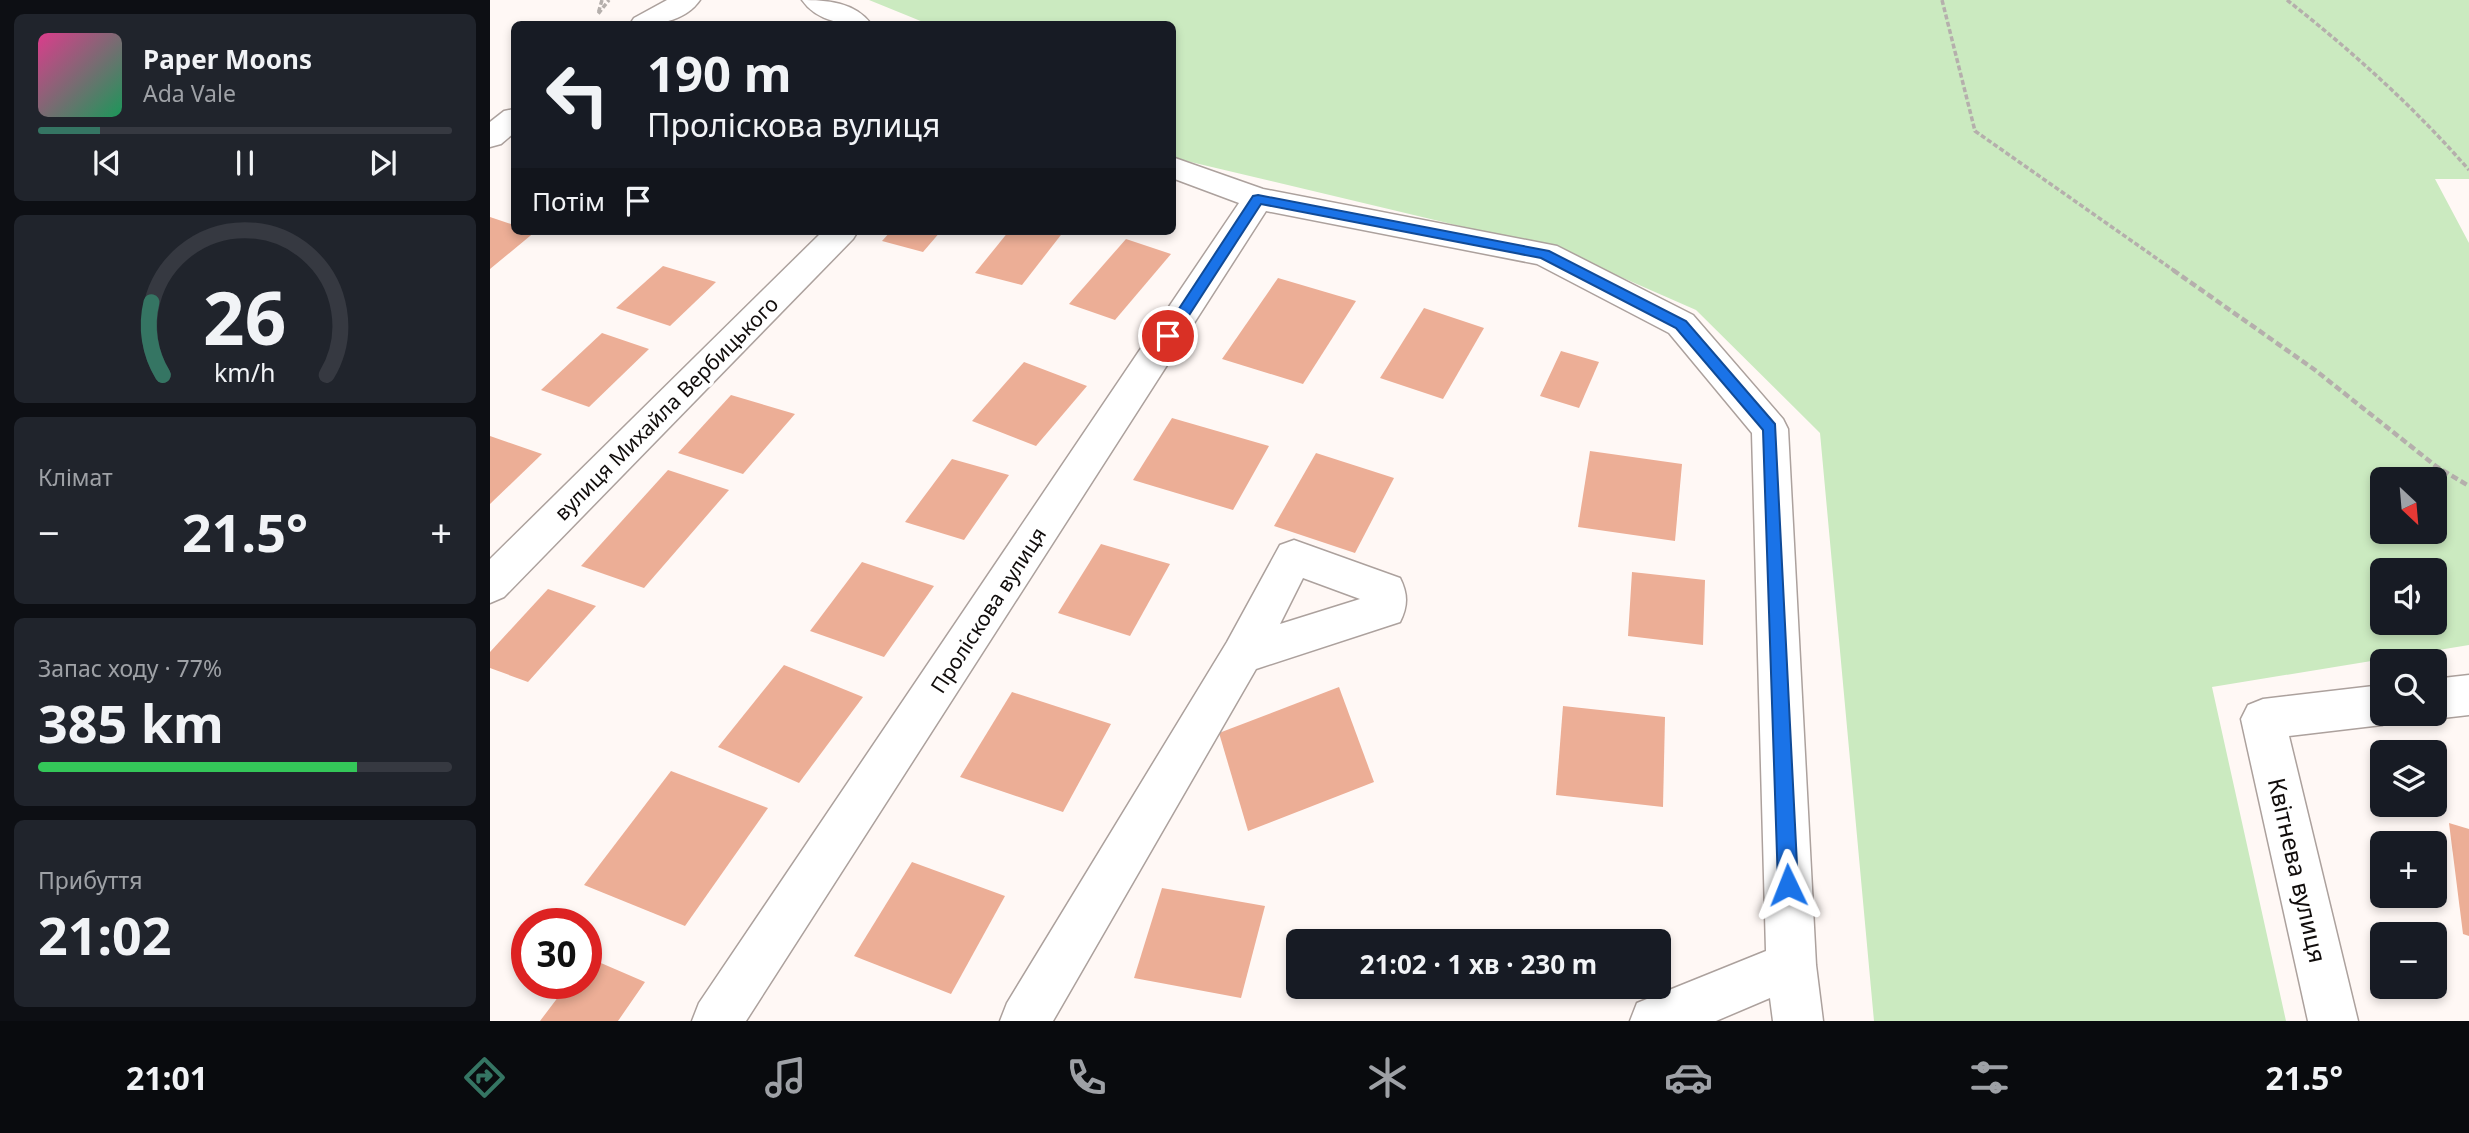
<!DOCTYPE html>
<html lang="uk">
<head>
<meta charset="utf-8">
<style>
  :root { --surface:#171b24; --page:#20242c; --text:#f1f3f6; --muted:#9ea1a6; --line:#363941; --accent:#357563 }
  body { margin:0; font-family:"Noto Sans",sans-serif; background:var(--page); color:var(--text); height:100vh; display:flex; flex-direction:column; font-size:26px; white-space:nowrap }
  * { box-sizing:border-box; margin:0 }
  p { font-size:23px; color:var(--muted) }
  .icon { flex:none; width:38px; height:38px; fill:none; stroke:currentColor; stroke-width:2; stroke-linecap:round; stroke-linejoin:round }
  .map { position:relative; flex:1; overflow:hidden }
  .details { display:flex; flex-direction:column; gap:14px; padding:14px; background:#0d0f14; width:490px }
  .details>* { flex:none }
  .top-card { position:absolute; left:21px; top:21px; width:665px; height:214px; border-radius:10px; box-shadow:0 4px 10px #0003; background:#171b24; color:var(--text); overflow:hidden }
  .needle { width:46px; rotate:154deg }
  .buttons { position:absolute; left:1880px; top:467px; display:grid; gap:14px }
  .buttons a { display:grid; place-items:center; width:77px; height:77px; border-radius:10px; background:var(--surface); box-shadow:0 4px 10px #0003; font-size:35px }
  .speed { position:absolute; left:21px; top:908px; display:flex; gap:14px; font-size:35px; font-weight:700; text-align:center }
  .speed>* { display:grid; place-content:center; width:91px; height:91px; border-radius:50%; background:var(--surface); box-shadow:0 4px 10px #0003; line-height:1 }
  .speed .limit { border:10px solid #d22; background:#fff; color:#111 }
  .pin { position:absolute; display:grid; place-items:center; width:60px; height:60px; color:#fff; margin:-30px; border:4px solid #fff; border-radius:50%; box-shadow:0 2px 7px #0007 }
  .me { position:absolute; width:77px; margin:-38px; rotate:358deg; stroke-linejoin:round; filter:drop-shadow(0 0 5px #0008) }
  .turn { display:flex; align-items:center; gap:24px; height:147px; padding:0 21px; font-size:32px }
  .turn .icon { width:91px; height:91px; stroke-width:2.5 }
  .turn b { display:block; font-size:49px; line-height:60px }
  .then { display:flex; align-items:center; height:66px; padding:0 21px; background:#0003; gap:14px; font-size:26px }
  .big { font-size:52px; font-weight:700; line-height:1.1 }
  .details .card { flex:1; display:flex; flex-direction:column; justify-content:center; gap:10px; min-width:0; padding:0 24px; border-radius:10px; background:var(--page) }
  .details .dial { align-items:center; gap:0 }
  .dial svg { height:182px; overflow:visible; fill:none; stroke:var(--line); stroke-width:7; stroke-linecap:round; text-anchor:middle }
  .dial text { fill:var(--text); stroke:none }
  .song { display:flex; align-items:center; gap:21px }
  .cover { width:84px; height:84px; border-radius:10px; background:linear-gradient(135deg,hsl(330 70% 55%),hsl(150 70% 35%)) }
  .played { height:7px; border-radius:4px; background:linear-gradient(90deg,var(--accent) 15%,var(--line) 15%) }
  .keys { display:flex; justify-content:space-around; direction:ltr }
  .heat { display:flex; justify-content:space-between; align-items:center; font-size:38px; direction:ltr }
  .charge { height:10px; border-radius:5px; background:linear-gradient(90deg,#34c759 77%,var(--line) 0) }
  .trip { position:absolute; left:796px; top:929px; width:385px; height:70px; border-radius:10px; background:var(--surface); box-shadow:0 4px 10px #0003; font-weight:700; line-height:70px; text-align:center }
  .tab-bar { display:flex; height:112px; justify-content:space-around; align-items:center; background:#090b0e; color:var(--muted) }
  .tab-bar .icon { width:49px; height:49px }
  .tab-bar .on { color:var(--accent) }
  .tab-bar b { font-size:32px; color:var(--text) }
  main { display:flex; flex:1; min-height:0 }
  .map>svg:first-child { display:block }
  .green { fill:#cbeac0; fill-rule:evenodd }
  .building { fill:#ecae96 }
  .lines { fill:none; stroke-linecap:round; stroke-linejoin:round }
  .street-casing { stroke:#aca19d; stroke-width:3 }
  .path-far1 { stroke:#b5afac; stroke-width:3.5; stroke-dasharray:5 2.5; stroke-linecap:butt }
  .path { stroke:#b5afac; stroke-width:4.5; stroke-dasharray:7 3.5; stroke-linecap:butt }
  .street { fill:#fff; fill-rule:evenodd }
  .route { fill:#1a73e8; stroke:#114b97; stroke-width:2 }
  .labels { text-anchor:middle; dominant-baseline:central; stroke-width:7; stroke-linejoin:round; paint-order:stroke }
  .street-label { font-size:21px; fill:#110d0c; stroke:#fff }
  .near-street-label { font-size:24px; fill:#110d0c; stroke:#fff }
</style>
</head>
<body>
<main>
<section class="details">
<div class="card">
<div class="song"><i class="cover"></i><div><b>Paper Moons</b><p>Ada Vale</p></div></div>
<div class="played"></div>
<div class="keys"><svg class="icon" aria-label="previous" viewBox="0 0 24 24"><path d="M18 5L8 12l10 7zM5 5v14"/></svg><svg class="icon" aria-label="pause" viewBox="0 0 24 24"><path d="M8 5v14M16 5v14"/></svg><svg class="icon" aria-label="next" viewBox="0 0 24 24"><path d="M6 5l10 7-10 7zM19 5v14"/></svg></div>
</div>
<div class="card dial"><svg viewBox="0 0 100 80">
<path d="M14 69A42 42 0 1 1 86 69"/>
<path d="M14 69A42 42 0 0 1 9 37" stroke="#357563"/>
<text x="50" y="56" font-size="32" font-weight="700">26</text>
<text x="50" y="72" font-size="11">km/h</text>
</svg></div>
<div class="card"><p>Клімат</p>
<div class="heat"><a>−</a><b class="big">21.5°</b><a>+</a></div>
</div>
<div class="card"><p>Запас ходу · 77%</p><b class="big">385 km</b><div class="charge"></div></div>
<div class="card"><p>Прибуття</p><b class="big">21:02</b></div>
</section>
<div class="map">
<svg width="1979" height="1021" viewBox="0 0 1979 1021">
  <rect width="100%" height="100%" fill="#fff8f5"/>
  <path class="green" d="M379 0H1979V179H1945L1979 243V645L1722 687 1796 1021H1384L1330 433 1206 310 1067 249 688 159 682 155V24H438ZM1892 480H1944V532H1892ZM1892 570H1944V623H1892Z"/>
  <g class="building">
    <polygon points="0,217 24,225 24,231 46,231 0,269"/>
    <polygon points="401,231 451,231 433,252 392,241"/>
    <polygon points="519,231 574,231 532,285 485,273"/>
    <polygon points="636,239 681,254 625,320 579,304"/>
    <polygon points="173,266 226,282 180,326 126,308"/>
    <polygon points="788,278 866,301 813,384 732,359"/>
    <polygon points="934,308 994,328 953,399 890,378"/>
    <polygon points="112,333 159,349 99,407 51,390"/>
    <polygon points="1071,351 1109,362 1089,408 1050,396"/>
    <polygon points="534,362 597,386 546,446 482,421"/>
    <polygon points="241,395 305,414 253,474 188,453"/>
    <polygon points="682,418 779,446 743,510 643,480"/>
    <polygon points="0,436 52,454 0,504"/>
    <polygon points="1100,451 1192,464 1185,541 1088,527"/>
    <polygon points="826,453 904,478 865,553 784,526"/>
    <polygon points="462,459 519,475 474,540 415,522"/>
    <polygon points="178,470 239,490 154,588 91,566"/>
    <polygon points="611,544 680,564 640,636 568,613"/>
    <polygon points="372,562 444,586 394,657 320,631"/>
    <polygon points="1142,572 1215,580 1213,645 1138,636"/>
    <polygon points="58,589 106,606 38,682 0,668 0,652"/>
    <polygon points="294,665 373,697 309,783 228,747"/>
    <polygon points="849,687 884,782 758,831 729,733"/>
    <polygon points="522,692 621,724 573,812 470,777"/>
    <polygon points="1073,706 1175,717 1173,807 1066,795"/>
    <polygon points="181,771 278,808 195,926 94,885"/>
    <polygon points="1959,823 1979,829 1979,936 1973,934"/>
    <polygon points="422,862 515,896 461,994 364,956"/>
    <polygon points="672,888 775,906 751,998 644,978"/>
    <polygon points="97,957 155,982 128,1021 50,1021 78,984 96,984"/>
  </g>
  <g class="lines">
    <g class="street-casing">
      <g id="street">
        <path d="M177 0H210C195 22 164 26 140 24L144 18Z"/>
        <path d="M312 0C336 0 365 2 381 24 357 26 327 22 312 0Z"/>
        <polygon points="24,109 24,133 11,144 0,147 0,122 14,111"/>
        <polygon points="682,157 773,189 1067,246 1203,315 1293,419 1298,429 1326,965 1333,1021 1283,1021 1280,998 1226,1021 1140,1021 1147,1003 1276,951 1262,433 1179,333 1047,264 776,211 256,1021 202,1021 209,1003 749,203 682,178"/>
        <polygon points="333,231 368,231 363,239 14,597 0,603 0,559"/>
        <path d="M804 540 910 578C918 594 918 606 910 622L766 669 563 1021H510L517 1003 737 642 790 545ZM813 578 870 599 790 624Z"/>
        <polygon points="1979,675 1979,715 1944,719 1931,714 1944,714 1944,679"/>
        <polygon points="1892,685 1892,714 1910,714 1907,719 1892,725 1799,736 1868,1021 1818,1021 1751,719 1758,705 1773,699"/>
      </g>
    </g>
    <g class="path-far1">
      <polyline points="112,0 108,14 119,0"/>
      <polyline points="1452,0 1485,131 1686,272"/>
      <path d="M1797 0C1863 52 1924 107 1979 170"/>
    </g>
    <polyline class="path" points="1683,270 1825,370 1947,467 1979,486"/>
    <use href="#street" class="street"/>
  </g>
  <polygon class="route" points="768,195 1059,251 1196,321 1285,424 1308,885 1305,892 1298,895 1291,892 1288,885 1273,430 1186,328 1051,258 771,204 683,340 673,340 673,333 763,196"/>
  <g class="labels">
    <g class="street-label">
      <text transform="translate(176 408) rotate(-45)">вулиця Михайла Вербицького</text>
      <text transform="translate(498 610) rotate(-57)">Проліскова вулиця</text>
    </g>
    <g class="near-street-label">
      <text transform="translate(1808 870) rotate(77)">Квітнева вулиця</text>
    </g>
  </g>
</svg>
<div class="buttons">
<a><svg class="needle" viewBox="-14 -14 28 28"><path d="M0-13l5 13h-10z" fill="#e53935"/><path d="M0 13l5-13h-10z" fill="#9ea1a6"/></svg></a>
<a><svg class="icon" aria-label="sound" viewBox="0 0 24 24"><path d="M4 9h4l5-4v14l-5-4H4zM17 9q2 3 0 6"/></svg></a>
<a><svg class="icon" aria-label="search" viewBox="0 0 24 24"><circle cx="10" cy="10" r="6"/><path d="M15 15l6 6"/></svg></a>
<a><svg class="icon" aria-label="layers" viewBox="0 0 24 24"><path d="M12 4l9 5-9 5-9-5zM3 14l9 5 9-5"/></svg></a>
<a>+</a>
<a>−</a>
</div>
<div class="speed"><div class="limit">30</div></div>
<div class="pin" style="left:678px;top:336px;background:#d93025"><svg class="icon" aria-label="arrive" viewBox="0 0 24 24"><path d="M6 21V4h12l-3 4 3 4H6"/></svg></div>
<svg class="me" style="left:1298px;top:885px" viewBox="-20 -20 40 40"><path d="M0-17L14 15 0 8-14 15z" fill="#1a73e8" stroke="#fff" stroke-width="4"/></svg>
<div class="trip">21:02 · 1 хв · 230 m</div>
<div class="top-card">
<div class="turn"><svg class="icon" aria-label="left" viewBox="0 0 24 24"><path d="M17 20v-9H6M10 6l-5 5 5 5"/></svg><div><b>190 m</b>Проліскова вулиця</div></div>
<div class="then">Потім<svg class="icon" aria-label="arrive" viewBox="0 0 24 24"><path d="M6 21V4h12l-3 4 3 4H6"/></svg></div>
</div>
</div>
</main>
<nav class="tab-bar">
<b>21:01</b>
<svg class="icon on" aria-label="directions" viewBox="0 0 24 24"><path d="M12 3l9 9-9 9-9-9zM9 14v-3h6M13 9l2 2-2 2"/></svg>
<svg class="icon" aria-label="music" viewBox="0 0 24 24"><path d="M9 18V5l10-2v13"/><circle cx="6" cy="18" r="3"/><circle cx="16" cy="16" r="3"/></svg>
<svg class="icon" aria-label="phone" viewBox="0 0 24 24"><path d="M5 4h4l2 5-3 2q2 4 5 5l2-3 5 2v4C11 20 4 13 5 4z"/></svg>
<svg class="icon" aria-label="climate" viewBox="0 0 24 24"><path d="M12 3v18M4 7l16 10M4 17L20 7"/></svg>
<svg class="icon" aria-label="car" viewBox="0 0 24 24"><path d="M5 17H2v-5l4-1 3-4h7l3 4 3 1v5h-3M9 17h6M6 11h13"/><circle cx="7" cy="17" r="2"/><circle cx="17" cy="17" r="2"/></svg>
<svg class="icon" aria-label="filters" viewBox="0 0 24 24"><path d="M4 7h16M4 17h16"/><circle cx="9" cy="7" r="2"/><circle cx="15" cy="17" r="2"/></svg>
<b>21.5°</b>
</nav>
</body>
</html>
